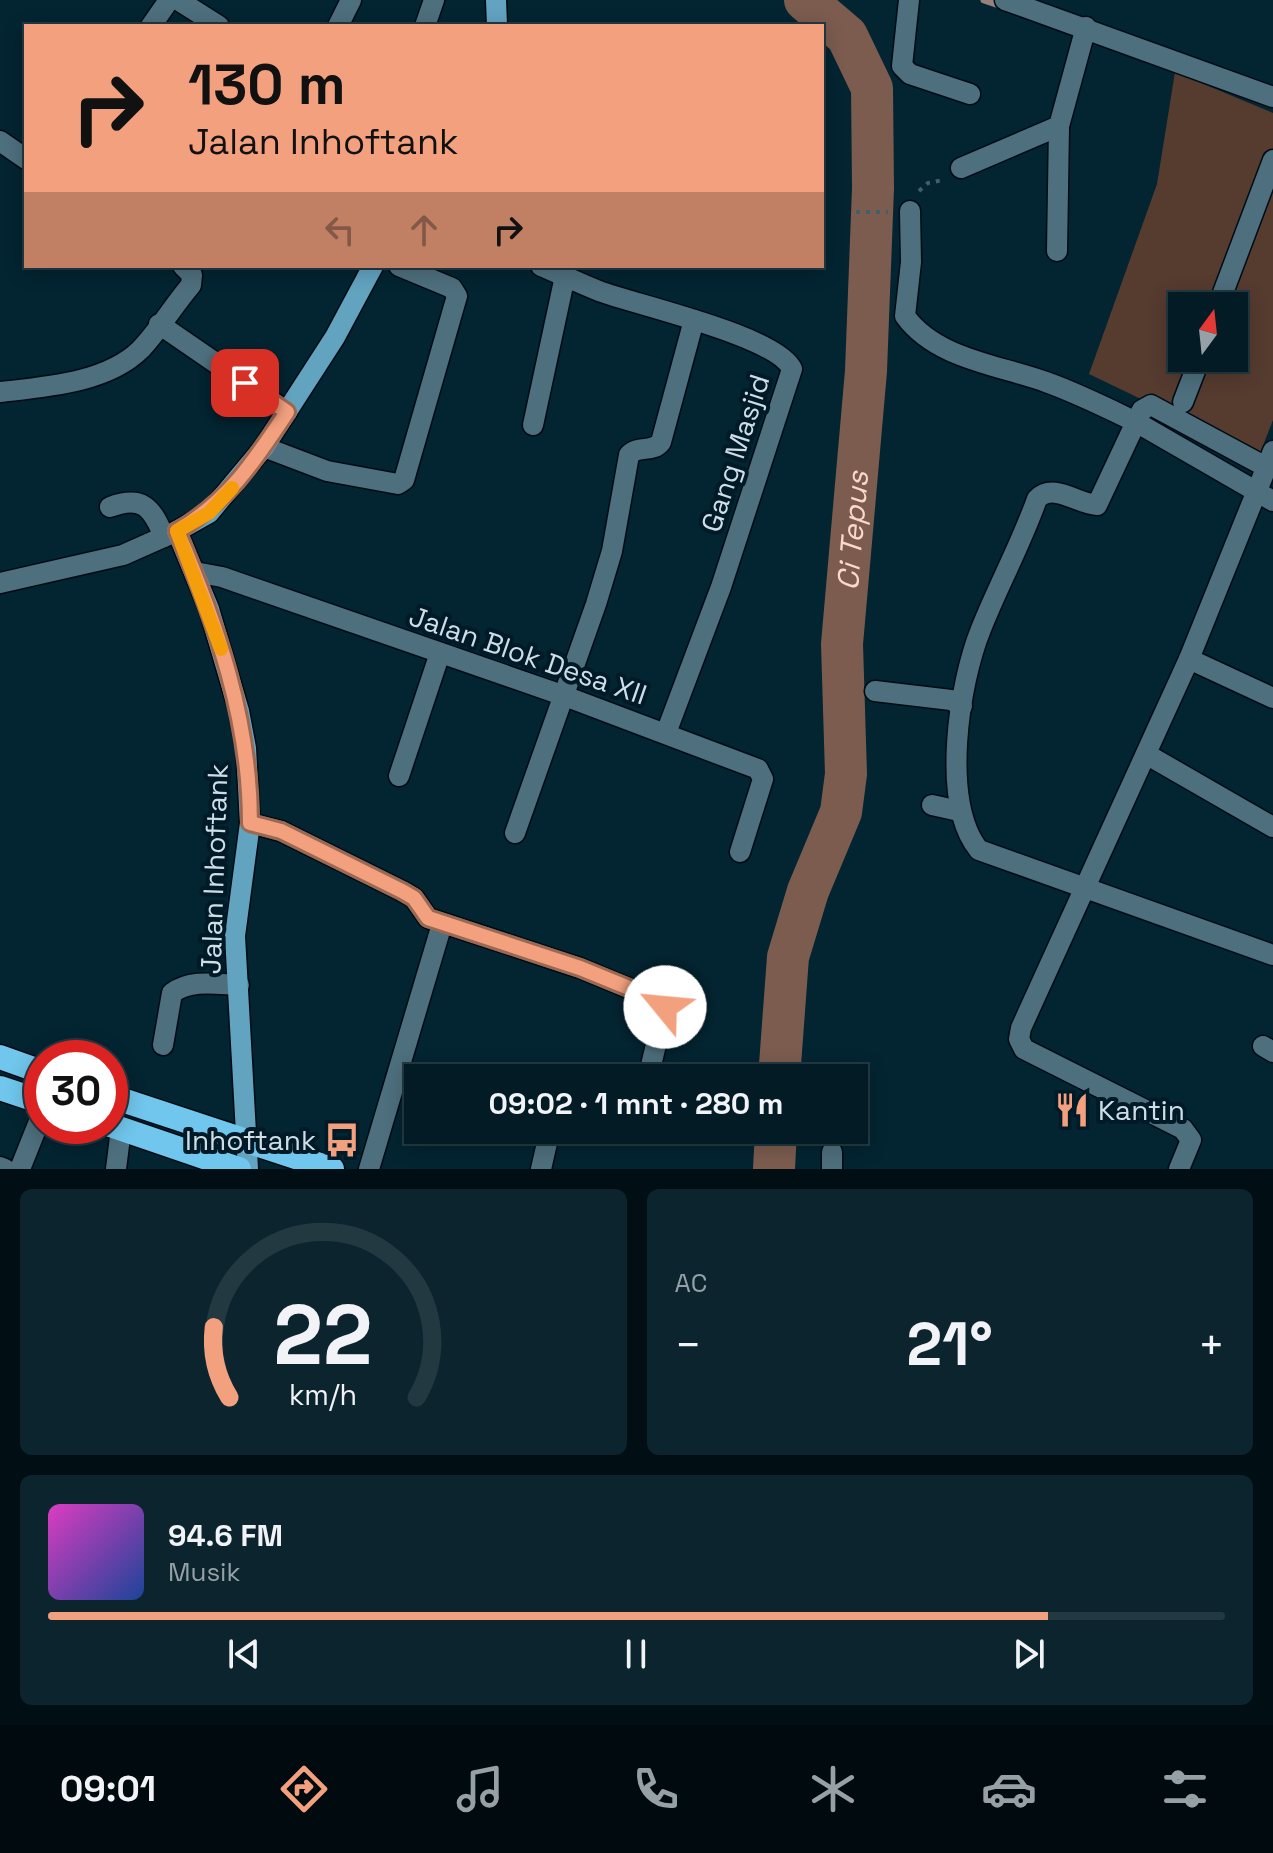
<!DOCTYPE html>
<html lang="id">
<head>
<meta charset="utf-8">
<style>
  :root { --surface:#021b25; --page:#0c242d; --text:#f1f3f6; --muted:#96a1a7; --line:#233942; --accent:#f2a07e }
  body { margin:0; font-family:"Space Grotesk",sans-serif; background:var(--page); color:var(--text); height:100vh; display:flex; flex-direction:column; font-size:30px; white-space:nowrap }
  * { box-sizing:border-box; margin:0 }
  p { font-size:26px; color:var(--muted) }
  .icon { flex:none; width:44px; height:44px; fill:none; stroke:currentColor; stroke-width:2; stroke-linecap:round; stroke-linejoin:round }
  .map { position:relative; height:1169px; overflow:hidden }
  .drawer { display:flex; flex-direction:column; gap:20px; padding:20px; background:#010f14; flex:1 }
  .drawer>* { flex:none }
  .banner { position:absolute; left:24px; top:24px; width:800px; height:244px; border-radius:0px; box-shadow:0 4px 20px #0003,0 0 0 2px var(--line); background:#f2a07e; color:#111; overflow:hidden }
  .needle { width:52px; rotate:15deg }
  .fabs { position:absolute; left:1168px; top:292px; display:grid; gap:16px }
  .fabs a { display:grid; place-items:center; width:80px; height:80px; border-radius:0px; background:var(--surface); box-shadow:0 4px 20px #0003,0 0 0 2px var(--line); font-size:40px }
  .speed { position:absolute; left:24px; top:1040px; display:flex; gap:16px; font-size:40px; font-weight:700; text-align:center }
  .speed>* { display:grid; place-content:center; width:104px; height:104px; border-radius:50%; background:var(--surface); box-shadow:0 4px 20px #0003,0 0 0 2px var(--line); line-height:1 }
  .speed .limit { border:12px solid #d22; background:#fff; color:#111 }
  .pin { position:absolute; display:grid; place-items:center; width:68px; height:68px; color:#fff; margin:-34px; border-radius:16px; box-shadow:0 4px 12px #0006 }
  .me { position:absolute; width:88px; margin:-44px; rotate:298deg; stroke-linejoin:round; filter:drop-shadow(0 0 6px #0008) }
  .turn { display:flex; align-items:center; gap:28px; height:168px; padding:0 32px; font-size:36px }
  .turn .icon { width:104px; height:104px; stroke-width:2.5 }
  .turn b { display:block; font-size:56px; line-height:68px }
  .lanes { display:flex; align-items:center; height:76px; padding:0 32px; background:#0003; justify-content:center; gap:40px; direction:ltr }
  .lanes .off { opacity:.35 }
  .big { font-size:60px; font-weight:600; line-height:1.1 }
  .drawer .card { flex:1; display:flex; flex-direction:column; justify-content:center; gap:12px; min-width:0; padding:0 28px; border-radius:12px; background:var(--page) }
  .drawer .dial { align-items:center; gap:0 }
  .dial svg { height:208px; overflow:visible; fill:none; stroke:var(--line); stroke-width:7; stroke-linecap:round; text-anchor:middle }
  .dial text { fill:var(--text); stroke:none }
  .song { display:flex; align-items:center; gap:24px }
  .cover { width:96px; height:96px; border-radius:12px; background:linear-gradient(135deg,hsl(310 70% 55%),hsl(220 70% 35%)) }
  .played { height:8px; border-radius:4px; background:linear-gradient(90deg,var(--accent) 85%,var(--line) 85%) }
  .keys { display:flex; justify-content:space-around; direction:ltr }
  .heat { display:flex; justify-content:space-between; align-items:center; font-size:44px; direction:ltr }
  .drawer .tiles { flex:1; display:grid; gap:20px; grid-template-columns:1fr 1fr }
  .card:last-child { grid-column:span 2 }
  .trip { position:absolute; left:404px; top:1064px; width:464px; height:80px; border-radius:0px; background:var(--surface); box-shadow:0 4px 20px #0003,0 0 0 2px var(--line); font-weight:600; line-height:80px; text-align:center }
  .tab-bar { display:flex; height:128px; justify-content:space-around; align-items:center; background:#010b0f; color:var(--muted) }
  .tab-bar .icon { width:56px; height:56px }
  .tab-bar .current { color:var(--accent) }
  .tab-bar b { font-size:36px; color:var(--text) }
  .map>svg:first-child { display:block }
  .green { fill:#563b2f; fill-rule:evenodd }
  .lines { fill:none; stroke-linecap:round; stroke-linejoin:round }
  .stream { stroke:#94837d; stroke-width:7 }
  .river { stroke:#7b5c4f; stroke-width:42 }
  .minor-casing { stroke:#000c15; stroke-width:23 }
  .major-casing { stroke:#000c15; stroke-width:23 }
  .highway-casing { stroke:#000c15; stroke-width:27 }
  .path { stroke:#435f6b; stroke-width:4; stroke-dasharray:4 6; stroke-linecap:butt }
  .minor { stroke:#4e6f7e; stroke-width:20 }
  .major { stroke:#62a3c0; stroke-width:20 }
  .highway { stroke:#70c6ec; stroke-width:24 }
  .route-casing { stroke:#9d6852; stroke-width:20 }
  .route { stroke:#f2a07e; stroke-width:14 }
  .slow { stroke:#f59e0b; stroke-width:14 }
  .labels { text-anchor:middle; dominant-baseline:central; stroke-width:8; stroke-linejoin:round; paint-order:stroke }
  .street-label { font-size:28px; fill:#cddee7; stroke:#001a27 }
  .poi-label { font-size:28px; fill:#cddee7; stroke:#001a27; text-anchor:start }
  .water-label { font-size:30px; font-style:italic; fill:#fcd8c9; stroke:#001a27 }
</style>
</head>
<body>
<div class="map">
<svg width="1273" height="1169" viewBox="0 0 1273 1169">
  <rect width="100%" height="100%" fill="#032431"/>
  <path class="green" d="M1175 72 1273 113V420L1259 456 1089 374 1157 184ZM1182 306H1234V358H1182Z"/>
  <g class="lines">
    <polyline class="stream" points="984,0 1005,7"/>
    <g class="river">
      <path id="s1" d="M779 1078 788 957 808 891 841 812 846 774 842 644 866 371 873 188 872 88 847 36 805 0"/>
      <polyline points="774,1169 776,1130"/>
    </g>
    <g class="minor-casing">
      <g id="minor">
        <polyline points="178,0 219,26"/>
        <polyline points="909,0 902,66 910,74 970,94"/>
        <polyline points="1005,0 1273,97"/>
        <polyline points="151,26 169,0"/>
        <polyline points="338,26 351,0"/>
        <polyline points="425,26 434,0"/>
        <polyline points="0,141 26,159"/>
        <polyline points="961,168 1059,126 1086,27"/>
        <path d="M910 211 911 262 905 316C936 359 999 365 1046 382 1077 393 1107 408 1136 422L1142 410 1151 405 1266 467"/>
        <polyline points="1057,251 1059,126"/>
        <path d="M541 266C560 274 579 283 599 291 636 305 777 336 792 369L721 587 666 733"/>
        <polyline points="1218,306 1273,160"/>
        <polyline points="159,324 287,412"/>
        <path d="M0 392C45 387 107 383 141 349 159 330 174 305 191 285L192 275 183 266"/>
        <polyline points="1183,402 1200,358"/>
        <polyline points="533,425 565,276"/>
        <polyline points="264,447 327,471 398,484 404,480 457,296 452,288 399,266"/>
        <path d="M1273 501 1136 422 1097 505C1077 504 1054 482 1037 499 1021 544 998 586 981 629 959 683 940 803 979 850L1273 955"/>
        <path d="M110 507C142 495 152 507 164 537"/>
        <polyline points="195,572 222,577 562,695 758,769 763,779 740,852"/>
        <polyline points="0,583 123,555 177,531"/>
        <polyline points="1189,659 1273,698"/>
        <polyline points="875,691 951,700 962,706"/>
        <polyline points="1146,754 1273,827"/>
        <polyline points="399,776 440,653"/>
        <polyline points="932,805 959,811"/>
        <polyline points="250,823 281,831 402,891 414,898 428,918 580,968 662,1002 665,1007 648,1078"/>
        <path d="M515 833 596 604 612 551 629 455C638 445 653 453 661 442L694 320"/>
        <path d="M163 1045 172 993C191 979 216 984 239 985"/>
        <polyline points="1263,1046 1273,1052"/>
        <polyline points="0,1167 5,1169"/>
        <polyline points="20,1169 42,1114"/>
        <polyline points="116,1169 121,1129"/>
        <polyline points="369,1169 442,924"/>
        <polyline points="541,1169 550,1130"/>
        <polyline points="832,1169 832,1152"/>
        <polyline points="1179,1169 1191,1140 1183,1129 1024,1049 1019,1039 1021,1028 1189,659 1273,451"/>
      </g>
    </g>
    <g class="major-casing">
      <g id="major">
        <polyline points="496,0 497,26"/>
        <polyline points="248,1169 235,936 250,823 246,748 239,711 209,609 177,531 209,513 264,447 335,337 373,266"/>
      </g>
    </g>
    <g class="highway-casing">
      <g id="highway">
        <polyline points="0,1057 42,1072"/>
        <polyline points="0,1088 42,1102"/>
        <polyline points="110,1096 332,1169"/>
        <polyline points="110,1125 239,1169"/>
      </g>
    </g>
    <g class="path">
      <polyline points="919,191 928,183 943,180"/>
      <polyline points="856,212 888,212"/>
    </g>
    <use href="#minor" class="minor"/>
    <use href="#major" class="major"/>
    <use href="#highway" class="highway"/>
  </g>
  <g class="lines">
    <g class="route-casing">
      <path id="route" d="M245 383 287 412C255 460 228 502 177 531 217 625 250 720 250 823L281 831 402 891 414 898 428 918 580 968 656 999 665 1007"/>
    </g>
    <use href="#route" class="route"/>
    <polyline class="slow" points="221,649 177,531 209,513 232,488"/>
  </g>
  <defs>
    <g id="restaurant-bare" transform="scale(2.76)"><path d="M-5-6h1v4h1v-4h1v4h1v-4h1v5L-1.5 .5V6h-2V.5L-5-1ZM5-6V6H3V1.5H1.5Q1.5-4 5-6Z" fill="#f2a07e" stroke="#001a27" stroke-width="2.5" paint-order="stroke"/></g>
    <g id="bus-bare" transform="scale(2.76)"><path d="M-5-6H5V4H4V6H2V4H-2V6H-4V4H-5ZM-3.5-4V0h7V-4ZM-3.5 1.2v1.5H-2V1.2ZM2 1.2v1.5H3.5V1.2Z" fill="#f2a07e" stroke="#001a27" stroke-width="2.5" paint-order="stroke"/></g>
  </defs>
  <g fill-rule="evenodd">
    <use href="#restaurant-bare" x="1072" y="1110"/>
    <use href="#bus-bare" x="342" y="1140"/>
  </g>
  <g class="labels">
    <g class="street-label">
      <text transform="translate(735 453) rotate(-72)">Gang Masjid</text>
      <text transform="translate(528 655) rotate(19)">Jalan Blok Desa XII</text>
      <text transform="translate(214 869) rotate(-88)">Jalan Inhoftank</text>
    </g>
    <g class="poi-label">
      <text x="1098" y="1110">Kantin</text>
      <text x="316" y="1140" text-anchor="end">Inhoftank</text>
    </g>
    <g class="water-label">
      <text stroke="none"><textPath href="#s1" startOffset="558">Ci Tepus</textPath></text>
    </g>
  </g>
</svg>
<div class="fabs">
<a><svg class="needle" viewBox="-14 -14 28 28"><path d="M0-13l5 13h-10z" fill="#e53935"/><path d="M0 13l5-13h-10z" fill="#96a1a7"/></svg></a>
</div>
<div class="speed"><div class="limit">30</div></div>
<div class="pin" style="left:245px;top:383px;background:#d93025"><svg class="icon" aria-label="arrive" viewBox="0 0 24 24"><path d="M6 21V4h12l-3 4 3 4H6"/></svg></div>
<svg class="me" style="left:665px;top:1007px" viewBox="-20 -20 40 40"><circle r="19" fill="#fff"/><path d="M0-13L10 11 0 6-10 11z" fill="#f2a07e"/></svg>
<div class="trip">09:02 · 1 mnt · 280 m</div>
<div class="banner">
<div class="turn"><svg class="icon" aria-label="right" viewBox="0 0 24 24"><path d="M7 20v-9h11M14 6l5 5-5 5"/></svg><div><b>130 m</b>Jalan Inhoftank</div></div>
<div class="lanes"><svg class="icon off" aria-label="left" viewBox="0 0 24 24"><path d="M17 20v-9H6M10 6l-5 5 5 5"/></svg><svg class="icon off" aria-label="ahead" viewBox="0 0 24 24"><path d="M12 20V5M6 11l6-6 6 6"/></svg><svg class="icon" aria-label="right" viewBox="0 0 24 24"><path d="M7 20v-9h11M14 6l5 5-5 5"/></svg></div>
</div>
</div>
<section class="drawer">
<div class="tiles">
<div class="card dial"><svg viewBox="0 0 100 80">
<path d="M14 69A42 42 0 1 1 86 69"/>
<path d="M14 69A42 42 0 0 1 8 42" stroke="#f2a07e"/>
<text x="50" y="56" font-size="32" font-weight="700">22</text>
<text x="50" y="72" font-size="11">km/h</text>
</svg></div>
<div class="card"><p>AC</p>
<div class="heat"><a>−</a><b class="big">21°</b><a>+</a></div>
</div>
<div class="card">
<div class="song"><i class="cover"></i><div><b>94.6 FM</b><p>Musik</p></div></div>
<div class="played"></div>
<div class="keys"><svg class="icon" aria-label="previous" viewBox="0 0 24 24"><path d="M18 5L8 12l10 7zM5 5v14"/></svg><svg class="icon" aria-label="pause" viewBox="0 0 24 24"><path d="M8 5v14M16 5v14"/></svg><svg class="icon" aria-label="next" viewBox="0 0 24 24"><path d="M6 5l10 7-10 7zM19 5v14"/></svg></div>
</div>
</div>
</section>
<nav class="tab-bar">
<b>09:01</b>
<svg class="icon current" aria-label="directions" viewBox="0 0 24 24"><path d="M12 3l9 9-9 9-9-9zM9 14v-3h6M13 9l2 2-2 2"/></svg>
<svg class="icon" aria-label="music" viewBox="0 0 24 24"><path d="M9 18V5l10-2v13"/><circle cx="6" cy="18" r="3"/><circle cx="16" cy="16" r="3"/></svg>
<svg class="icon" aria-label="phone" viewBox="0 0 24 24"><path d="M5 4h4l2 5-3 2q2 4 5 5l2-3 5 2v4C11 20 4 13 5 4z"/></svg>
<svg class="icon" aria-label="climate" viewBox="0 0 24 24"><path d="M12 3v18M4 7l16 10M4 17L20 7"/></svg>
<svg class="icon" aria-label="car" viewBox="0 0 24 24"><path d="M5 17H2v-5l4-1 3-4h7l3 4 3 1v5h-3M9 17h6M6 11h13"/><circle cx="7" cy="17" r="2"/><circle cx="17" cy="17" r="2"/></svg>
<svg class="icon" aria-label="filters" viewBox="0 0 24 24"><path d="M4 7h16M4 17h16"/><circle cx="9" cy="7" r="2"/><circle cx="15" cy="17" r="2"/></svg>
</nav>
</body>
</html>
